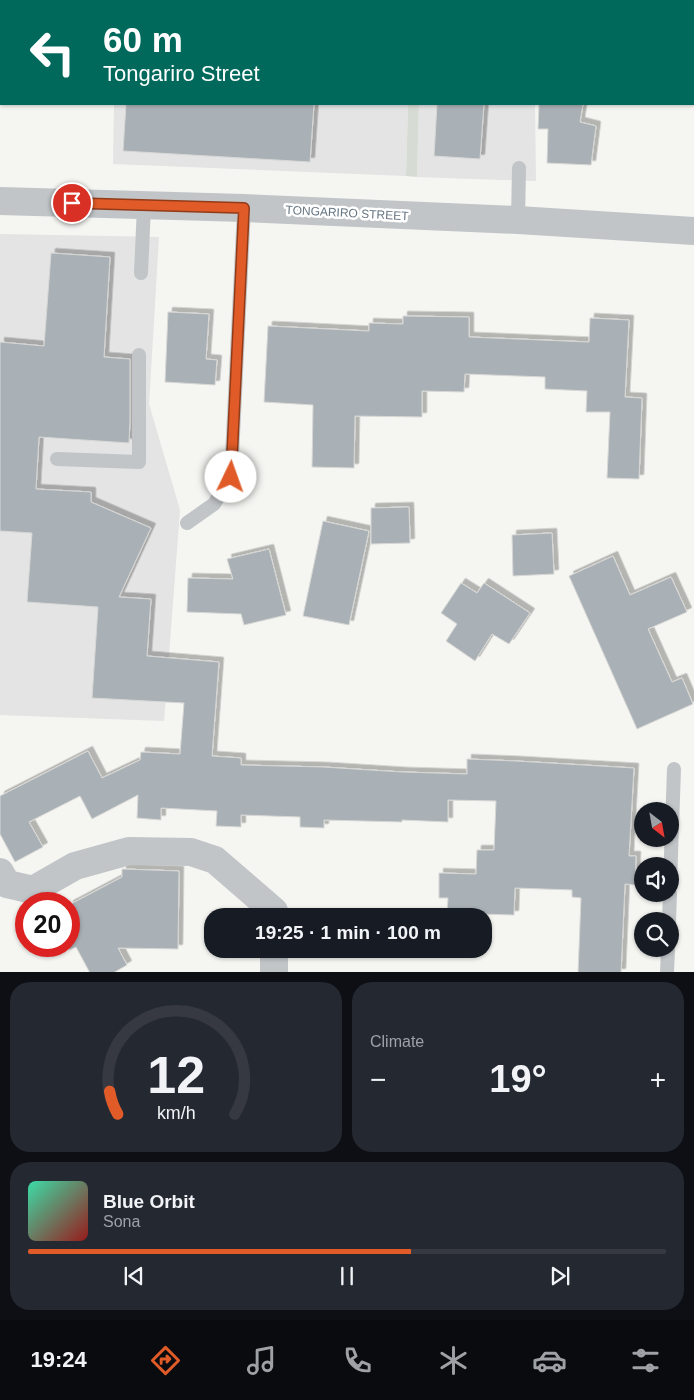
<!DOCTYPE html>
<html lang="en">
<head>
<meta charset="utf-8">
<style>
  :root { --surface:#171b24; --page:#242831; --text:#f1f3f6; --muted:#9ea1a6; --line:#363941; --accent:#e05b27 }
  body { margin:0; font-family:Arial,sans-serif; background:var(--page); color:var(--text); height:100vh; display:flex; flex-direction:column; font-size:19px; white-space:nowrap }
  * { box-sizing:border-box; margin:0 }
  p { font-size:16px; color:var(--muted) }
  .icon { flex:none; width:28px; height:28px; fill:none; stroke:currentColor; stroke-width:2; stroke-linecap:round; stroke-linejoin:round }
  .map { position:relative; height:972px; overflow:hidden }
  .side { display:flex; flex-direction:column; gap:10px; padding:10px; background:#0d0f14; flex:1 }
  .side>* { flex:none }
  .banner { position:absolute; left:0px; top:0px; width:695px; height:105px; box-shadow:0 1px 4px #0004; background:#00695c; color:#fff; overflow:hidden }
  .needle { width:32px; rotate:149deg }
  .buttons { position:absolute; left:634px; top:802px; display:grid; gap:10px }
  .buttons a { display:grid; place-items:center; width:45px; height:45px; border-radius:50%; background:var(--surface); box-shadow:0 1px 4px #0004; font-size:25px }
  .speed { position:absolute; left:15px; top:892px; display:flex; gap:10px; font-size:25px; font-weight:700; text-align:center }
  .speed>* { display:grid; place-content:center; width:65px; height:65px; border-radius:50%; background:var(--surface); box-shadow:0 1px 4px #0004; line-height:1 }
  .speed .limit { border:8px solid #d22; background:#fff; color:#111 }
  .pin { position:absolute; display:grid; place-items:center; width:42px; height:42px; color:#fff; margin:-21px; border:2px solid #fff; border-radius:50%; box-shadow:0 1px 5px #0007 }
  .me { position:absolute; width:55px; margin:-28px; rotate:3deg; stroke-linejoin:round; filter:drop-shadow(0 0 4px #0008) }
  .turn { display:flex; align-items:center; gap:18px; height:105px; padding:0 20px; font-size:22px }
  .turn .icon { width:65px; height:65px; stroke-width:2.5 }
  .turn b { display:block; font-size:35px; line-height:42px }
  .big { font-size:38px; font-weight:700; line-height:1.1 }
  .side .widget { flex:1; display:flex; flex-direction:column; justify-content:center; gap:8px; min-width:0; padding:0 18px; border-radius:20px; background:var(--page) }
  .side .dial { align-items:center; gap:0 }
  .dial svg { height:130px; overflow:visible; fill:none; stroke:var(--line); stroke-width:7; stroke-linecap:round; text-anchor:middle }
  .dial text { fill:var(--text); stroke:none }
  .song { display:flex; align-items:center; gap:15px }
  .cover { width:60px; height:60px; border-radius:8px; background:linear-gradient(135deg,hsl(160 70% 55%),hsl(0 70% 35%)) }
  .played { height:5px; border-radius:2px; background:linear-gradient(90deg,var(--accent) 60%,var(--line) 60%) }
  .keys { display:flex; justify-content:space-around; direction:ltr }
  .heat { display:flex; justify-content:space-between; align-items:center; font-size:28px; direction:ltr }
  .side .tiles { flex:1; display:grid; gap:10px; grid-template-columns:1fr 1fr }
  .widget:last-child { grid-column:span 2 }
  .trip { position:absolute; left:204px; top:908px; width:288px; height:50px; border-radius:20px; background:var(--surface); box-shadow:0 1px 4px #0004; font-weight:700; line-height:50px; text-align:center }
  .dock { display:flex; height:80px; justify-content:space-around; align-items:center; background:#090b0e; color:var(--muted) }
  .dock .icon { width:35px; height:35px }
  .dock .on { color:var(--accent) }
  .dock b { font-size:22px; color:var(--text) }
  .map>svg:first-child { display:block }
  .built { fill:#e3e4e3 }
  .green { fill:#d6dcd3 }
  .building { fill:#aab1b6; stroke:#d7d7d5; filter:url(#shadow) }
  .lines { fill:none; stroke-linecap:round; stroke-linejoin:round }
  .service { stroke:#c1c5c8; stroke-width:14 }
  .minor { stroke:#c1c5c8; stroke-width:28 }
  .route-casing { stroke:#923b19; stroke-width:12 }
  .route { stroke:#e05b27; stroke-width:9 }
  .labels { text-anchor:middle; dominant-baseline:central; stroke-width:5; stroke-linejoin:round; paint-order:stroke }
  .street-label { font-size:12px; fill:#657482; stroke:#fff }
</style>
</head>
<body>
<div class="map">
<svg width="694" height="973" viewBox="0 0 694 973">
  <defs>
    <filter id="shadow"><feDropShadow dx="4.5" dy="-4.5" stdDeviation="0" flood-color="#0004"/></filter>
  </defs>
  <rect width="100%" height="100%" fill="#f5f5f2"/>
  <g class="built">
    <polygon points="116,0 411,0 116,1"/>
    <polygon points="114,104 408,104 406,176 113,164"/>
    <polygon points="419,104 535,104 536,181 417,177"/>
    <polygon points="0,234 159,237 149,404 180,510 164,721 0,715"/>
  </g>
  <polygon class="green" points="408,104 419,104 417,177 406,176"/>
  <g class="building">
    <polygon points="126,104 314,104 310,162 123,151"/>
    <polygon points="437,104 484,104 480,159 434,156"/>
    <polygon points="539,104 583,104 580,122 596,126 591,165 547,163 548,129 538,129"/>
    <polygon points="51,253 110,257 104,357 130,359 130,420 129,443 39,437 36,489 91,492 91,502 151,528 119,597 151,599 147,656 219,662 212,756 241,758 241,765 323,767 402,772 467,774 467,759 516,761 634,768 629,856 636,856 635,885 625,884 621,973 578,973 581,898 572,897 572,890 515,888 514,915 447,913 448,898 439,898 439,873 476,874 477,850 494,850 496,801 448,800 448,822 402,820 402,822 324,820 324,828 300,827 300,817 241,815 241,827 216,826 217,811 161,808 161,820 137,818 138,795 92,819 80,796 29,822 43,847 15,862 0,834 0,796 88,751 102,778 140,760 141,752 180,754 184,703 92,698 98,607 27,602 32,533 0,531 0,342 44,346"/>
    <polygon points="168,312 209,314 206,359 217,360 215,385 165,382"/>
    <polygon points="403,316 469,317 469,337 589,342 590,318 629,320 625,397 642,398 639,479 607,478 610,412 586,412 587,391 545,389 545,377 465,374 464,392 422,391 422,417 355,416 354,468 312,467 313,405 264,402 268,326 369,331 369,323 403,324"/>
    <polygon points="409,507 410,543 371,544 371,508"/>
    <polygon points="323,521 369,531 349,625 303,616"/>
    <polygon points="552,533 554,574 513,576 512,535"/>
    <polygon points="269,549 286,615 244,625 241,614 187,612 188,578 233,579 227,559"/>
    <polygon points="613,556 630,595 671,577 687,612 648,629 672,682 682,678 693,704 637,729 569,576"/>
    <polygon points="461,583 477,593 484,583 530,613 509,644 492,634 475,661 446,641 457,624 441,613"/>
    <polygon points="122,869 179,871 178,949 118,948 127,965 113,973 90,973 76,947 69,950 69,905 122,877"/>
  </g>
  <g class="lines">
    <g class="service">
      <polyline points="518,220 519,168"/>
      <polyline points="141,273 144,206"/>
      <polyline points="57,459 139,462 139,355"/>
      <polyline points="187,523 214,504 231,477 244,208"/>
      <polyline points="670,884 674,769"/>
      <polyline points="669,921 670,894"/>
      <polyline points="667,973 668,949"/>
    </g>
    <g class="minor">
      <polyline points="0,201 244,208 518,220 694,231"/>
      <polyline points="0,872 7,884 33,890 75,866 129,851 191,852 215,860 274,911 274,916"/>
      <polyline points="274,949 274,973"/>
    </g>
  </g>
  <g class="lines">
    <g class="route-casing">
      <polyline id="route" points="72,203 244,208 231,477"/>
    </g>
    <use href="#route" class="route"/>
  </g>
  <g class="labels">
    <g class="street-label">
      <text transform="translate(347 213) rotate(3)">TONGARIRO STREET</text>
    </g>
  </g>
</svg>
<div class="buttons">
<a><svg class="needle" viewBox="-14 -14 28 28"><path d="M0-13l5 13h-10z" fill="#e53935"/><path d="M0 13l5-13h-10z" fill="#9ea1a6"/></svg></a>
<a><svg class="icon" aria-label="sound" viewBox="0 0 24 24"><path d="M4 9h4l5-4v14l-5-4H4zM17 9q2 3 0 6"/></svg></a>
<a><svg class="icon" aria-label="search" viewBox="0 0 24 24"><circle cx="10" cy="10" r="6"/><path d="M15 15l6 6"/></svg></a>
</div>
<div class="speed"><div class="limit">20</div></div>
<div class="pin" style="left:72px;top:203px;background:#d93025"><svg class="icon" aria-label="arrive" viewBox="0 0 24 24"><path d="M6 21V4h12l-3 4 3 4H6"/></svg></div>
<svg class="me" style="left:231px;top:477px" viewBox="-20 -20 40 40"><circle r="19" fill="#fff"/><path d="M0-13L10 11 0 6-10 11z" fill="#e05b27"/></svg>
<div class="trip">19:25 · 1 min · 100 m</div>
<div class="banner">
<div class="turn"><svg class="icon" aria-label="left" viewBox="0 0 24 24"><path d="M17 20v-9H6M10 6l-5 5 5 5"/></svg><div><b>60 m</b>Tongariro Street</div></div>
</div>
</div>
<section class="side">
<div class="tiles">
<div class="widget dial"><svg viewBox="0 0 100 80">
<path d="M14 69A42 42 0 1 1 86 69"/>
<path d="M14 69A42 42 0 0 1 9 55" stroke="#e05b27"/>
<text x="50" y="56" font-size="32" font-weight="700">12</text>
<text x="50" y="72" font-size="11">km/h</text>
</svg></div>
<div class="widget"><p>Climate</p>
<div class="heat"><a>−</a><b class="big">19°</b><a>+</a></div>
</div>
<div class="widget">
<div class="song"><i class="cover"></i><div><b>Blue Orbit</b><p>Sona</p></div></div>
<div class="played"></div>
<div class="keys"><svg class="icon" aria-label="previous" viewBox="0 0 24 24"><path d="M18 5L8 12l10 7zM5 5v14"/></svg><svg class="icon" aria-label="pause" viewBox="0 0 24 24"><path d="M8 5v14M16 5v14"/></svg><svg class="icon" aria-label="next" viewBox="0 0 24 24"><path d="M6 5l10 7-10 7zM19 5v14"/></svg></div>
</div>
</div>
</section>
<nav class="dock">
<b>19:24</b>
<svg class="icon on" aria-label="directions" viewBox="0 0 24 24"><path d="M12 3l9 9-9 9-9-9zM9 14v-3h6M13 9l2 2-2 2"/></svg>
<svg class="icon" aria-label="music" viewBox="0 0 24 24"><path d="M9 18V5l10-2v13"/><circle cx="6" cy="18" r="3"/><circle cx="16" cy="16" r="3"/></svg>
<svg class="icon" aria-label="phone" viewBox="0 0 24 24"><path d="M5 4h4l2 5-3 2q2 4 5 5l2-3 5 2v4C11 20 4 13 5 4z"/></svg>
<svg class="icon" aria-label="climate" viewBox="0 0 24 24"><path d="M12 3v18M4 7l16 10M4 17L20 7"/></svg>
<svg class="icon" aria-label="car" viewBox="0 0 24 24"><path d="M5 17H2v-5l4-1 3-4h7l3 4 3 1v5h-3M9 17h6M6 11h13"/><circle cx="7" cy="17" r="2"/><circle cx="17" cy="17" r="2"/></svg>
<svg class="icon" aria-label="filters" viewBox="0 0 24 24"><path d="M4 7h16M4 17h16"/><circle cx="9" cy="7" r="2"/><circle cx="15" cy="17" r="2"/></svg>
</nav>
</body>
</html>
